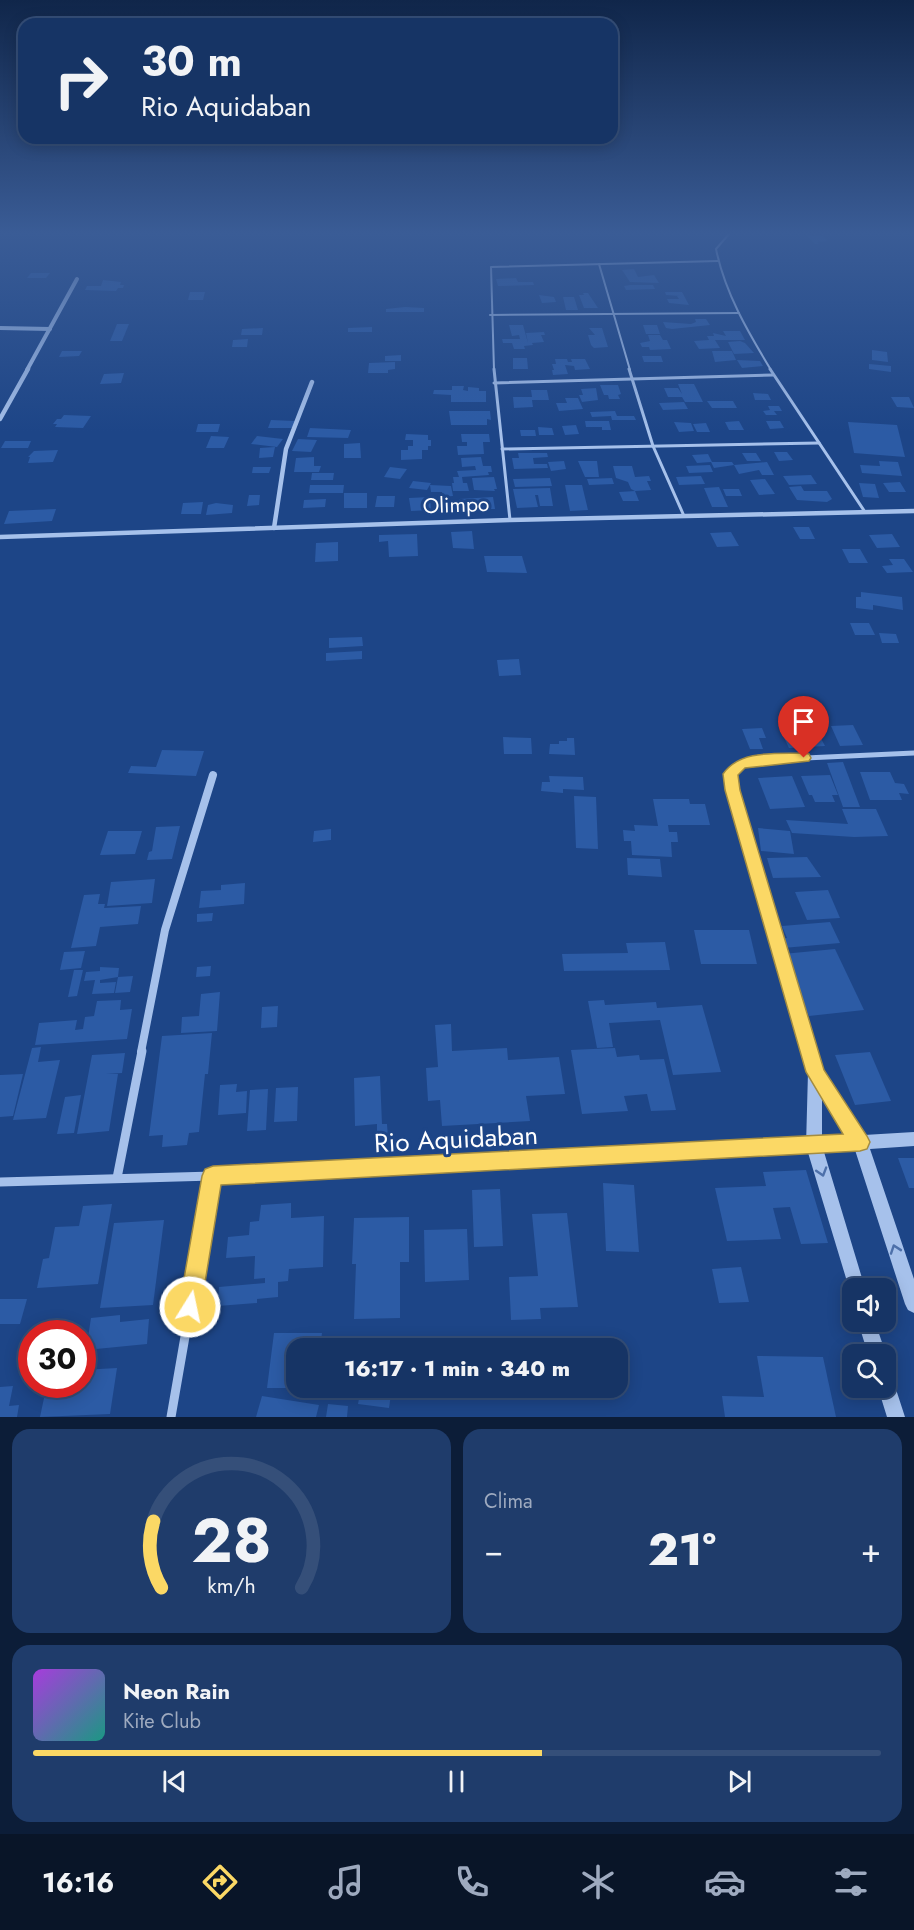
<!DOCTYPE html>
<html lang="es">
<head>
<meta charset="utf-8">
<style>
  :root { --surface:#163465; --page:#1f3c6b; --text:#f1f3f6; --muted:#9eaabf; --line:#354f79; --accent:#fbd865 }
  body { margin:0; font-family:Jost,sans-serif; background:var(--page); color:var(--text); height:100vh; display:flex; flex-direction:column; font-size:22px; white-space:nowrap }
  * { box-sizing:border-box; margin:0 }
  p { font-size:20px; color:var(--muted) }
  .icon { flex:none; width:33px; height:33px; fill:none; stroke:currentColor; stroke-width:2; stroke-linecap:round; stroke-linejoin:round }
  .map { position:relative; height:1417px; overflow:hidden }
  .drawer { display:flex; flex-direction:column; gap:12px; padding:12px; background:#0c1d38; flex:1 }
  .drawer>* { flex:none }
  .hud { position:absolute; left:18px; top:18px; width:600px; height:126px; border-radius:18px; box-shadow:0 3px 15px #0003,0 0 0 2px var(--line); background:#163465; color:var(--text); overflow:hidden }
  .controls { position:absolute; left:842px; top:1278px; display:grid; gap:12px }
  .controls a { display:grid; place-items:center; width:54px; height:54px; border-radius:12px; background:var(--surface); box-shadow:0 3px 15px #0003,0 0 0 2px var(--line); font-size:30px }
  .speed { position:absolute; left:18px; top:1320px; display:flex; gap:12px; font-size:30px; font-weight:700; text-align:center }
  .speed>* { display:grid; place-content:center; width:78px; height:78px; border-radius:50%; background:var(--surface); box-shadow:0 3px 15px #0003,0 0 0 2px var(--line); line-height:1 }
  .speed .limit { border:9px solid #d22; background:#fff; color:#111 }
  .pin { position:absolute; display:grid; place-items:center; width:51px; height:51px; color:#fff; margin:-62px -26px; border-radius:50% 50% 50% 0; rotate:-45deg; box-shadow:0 0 6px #0007 }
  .pin .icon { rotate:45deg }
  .me { position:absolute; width:66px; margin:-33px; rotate:10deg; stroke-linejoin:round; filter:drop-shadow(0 0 4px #0008) }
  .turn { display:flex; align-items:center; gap:21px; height:126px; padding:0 24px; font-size:27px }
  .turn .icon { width:78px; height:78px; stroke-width:2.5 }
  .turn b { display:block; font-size:42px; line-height:51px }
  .big { font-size:45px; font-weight:800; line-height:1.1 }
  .drawer .card { flex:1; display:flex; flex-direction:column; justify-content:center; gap:9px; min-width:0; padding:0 21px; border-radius:18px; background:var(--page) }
  .drawer .dial { align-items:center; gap:0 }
  .dial svg { height:156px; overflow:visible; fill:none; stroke:var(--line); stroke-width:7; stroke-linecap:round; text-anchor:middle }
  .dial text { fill:var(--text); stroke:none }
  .song { display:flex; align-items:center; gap:18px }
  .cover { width:72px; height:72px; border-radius:9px; background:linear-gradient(135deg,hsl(280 70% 55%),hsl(170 70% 35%)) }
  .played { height:6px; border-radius:3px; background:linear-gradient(90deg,var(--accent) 60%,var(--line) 60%) }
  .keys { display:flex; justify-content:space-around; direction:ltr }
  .heat { display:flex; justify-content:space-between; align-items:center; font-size:33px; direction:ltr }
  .drawer .tiles { flex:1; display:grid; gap:12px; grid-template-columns:1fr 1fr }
  .card:last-child { grid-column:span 2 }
  .trip { position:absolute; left:286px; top:1338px; width:342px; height:60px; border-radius:18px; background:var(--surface); box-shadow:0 3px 15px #0003,0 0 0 2px var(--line); font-weight:800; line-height:60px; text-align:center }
  .tab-bar { display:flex; height:96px; justify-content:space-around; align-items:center; background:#091528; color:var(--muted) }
  .tab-bar .icon { width:42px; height:42px }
  .tab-bar .current { color:var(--accent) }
  .tab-bar b { font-size:27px; color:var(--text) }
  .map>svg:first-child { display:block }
  .building { fill:#2c5ba5 }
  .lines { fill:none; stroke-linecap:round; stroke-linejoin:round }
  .service-far1 { stroke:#a6c1eb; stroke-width:2 }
  .service { stroke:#a6c1eb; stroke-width:3 }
  .minor-far4 { stroke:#a6c1eb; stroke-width:4 }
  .minor-far3 { stroke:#a6c1eb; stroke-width:4.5 }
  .minor-far2 { stroke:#a6c1eb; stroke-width:5 }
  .minor-far1 { stroke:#a6c1eb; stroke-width:8 }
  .minor { stroke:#a6c1eb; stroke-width:9 }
  .tertiary { fill:#a6c1eb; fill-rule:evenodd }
  .oneway { stroke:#4d70aa }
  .route { fill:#fbd865; stroke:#a38c42; stroke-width:1.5 }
  .labels { text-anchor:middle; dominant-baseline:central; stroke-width:6; stroke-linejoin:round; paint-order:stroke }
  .street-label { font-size:21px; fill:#fff; stroke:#1d4587 }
  .near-street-label { font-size:26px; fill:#fff; stroke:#1d4587 }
</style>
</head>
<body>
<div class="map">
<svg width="914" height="1417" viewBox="0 0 914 1417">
  <rect width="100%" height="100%" fill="#1d4587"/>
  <g class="building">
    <polygon points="807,236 823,236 828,241 817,242 819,244 815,244"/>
    <polygon points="634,269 638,277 654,275 659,283 630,282 622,270"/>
    <polygon points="31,273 50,273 46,278 27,278"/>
    <polygon points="516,278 518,282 533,282 534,285 498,286 496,279"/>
    <polygon points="103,280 121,282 120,285 124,285 123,288 118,288 116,291 85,290 87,286 101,286"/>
    <polygon points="630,285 653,285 655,289 626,290 624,286"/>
    <polygon points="190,292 205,292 203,300 188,300"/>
    <polygon points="665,292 682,292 689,305 669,303 667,299 679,299 677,296 680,296 666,295"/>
    <polygon points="583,293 588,293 598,308 584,308 579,295 584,295"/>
    <polygon points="539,295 554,297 556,302 542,303"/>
    <polygon points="563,297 574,297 578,310 566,310"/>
    <polygon points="405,307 424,308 424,312 386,312 386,309"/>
    <polygon points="695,319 706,319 710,325 672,329 666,328 663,322 691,324 696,322"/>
    <polygon points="117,324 129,324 122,341 110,341"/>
    <polygon points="509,325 523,325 528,343 526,333 544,332 545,335 541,335 544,342 532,343 533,345 524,346 525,349 514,349 512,343 503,343 502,339 520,339 519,335 512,336"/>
    <polygon points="643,325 657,325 660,334 646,334"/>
    <polygon points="372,327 372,332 348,332 348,328"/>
    <polygon points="263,328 262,335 241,335 242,329"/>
    <polygon points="589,328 602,328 608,347 594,348 591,345 588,335 595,335"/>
    <polygon points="723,331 740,331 745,340 715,340 720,348 699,349 694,341 709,340 707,336 714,336 713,333 726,336"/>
    <polygon points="648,335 660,335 663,340 667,340 671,349 650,350 649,347 642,347 640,343 650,341"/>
    <polygon points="248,339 247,347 232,347 233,340"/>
    <polygon points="740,341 745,343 754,353 734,354 728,342"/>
    <polygon points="872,350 887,352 888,362 872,360"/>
    <polygon points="62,351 82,351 79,356 59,357"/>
    <polygon points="712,351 732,351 736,360 715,362"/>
    <polygon points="401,355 401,361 385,361 385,356"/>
    <polygon points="642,356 661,356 663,362 644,362"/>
    <polygon points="513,358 527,358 528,369 513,369"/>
    <polygon points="555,359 567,359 568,362 572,362 571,359 585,359 590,369 575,370 574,366 565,365 568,374 553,375 552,370 554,370 552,364 556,364"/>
    <polygon points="737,360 760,361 763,366 742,368"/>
    <polygon points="395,362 395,369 388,370 388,373 368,373 369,363"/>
    <polygon points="869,364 891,366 891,372 869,369"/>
    <polygon points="124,373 121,383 100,384 104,374"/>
    <polygon points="678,384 694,384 703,402 685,402 682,397 668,397 664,388 678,388 682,394"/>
    <polygon points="600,385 618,385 621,394 618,395 620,399 609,399 608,395 604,395"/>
    <polygon points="452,386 464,386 463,390 468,391 468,387 479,388 479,391 486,391 486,402 451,402 451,395 433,394 434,390 452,390"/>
    <polygon points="596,388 598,400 582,402 579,395 583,395 581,389"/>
    <polygon points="531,390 547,390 549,400 532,400 533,407 514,408 513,397 532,397"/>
    <polygon points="753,393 768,394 771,400 755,400"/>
    <polygon points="891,397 909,397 914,408 897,407"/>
    <polygon points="565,398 578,398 583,409 559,411 556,403 567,403"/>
    <polygon points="707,401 733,401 737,408 712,408"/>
    <polygon points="684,402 688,409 663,410 659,403"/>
    <polygon points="768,406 779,406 782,411 774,411 777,415 766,415 763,411 770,410"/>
    <polygon points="449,411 490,411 491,420 487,419 487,425 451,425"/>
    <polygon points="615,411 617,416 634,416 636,420 612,420 611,416 592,417 590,412"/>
    <polygon points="64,415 91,416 83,428 55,427 57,424 53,424 57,419 61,419"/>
    <polygon points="271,420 295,421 293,428 268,428"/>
    <polygon points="585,421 609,421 611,430 602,430 602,427 586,427"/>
    <polygon points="739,421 744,430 729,430 725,422"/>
    <polygon points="766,421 780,421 784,428 770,429"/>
    <polygon points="674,422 691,423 694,431 679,432"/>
    <polygon points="848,422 897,425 905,457 854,453"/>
    <polygon points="706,423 710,432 697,432 693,424"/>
    <polygon points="198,424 220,424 218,432 196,432"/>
    <polygon points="576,425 579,434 565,435 562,426"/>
    <polygon points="538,427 552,428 554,435 539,435"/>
    <polygon points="310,428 351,430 348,438 307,437"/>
    <polygon points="520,430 535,430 536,436 521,436"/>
    <polygon points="406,434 428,435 428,440 431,440 431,446 428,446 428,450 422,450 422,459 401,460 401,450 408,450 408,446 413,446 413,440 405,440"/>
    <polygon points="461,434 489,434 490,442 483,442 484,454 458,455 457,446 467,446 467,442 462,442"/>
    <polygon points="211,436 229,437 224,448 206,448"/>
    <polygon points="257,436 283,439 277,447 251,444"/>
    <polygon points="298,439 317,440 311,452 292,451"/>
    <polygon points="5,441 31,441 28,448 1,448"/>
    <polygon points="360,443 361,458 344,458 344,444"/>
    <polygon points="275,447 273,457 259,458 260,448"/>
    <polygon points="58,450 53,462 28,463 30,457 28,457 34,451"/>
    <polygon points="774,452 787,452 793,460 779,461"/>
    <polygon points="518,453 547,453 548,457 533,458 534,464 547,464 548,468 514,469 512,458 519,458"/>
    <polygon points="742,453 756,453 761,461 747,461"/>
    <polygon points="708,454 712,462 732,462 734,465 767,462 774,475 762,475 759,470 739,474 734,465 714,468 711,462 697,463 692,455"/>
    <polygon points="314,457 314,466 321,466 319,472 294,472 296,458"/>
    <polygon points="481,457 483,466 491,466 492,472 488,472 489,475 462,477 463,483 467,483 469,491 453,491 452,483 454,483 453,477 459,477 457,471 476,470 475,466 462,467 461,458"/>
    <polygon points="564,461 566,469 551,471 548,462"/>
    <polygon points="578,461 597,461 599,477 585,477"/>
    <polygon points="879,461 898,462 902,476 862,473 860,465 880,466"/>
    <polygon points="710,465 713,472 689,473 686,466"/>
    <polygon points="613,466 632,466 635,477 649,476 651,481 647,481 651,490 635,491 639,501 623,501 619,492 635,491 631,489 628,482 616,478"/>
    <polygon points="253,467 271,467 269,473 252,473"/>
    <polygon points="390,467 407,469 400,479 384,477"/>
    <polygon points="312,473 334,473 333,480 311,480"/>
    <polygon points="811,475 817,484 789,485 783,476"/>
    <polygon points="701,476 705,484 679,485 676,477"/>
    <polygon points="494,477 497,489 494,489 495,491 474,490 472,478"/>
    <polygon points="550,478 552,486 515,487 513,479"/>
    <polygon points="612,478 614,484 589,485 587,479"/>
    <polygon points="765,479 775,494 759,495 750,480"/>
    <polygon points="413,481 431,483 427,490 409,488"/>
    <polygon points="900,482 906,492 889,492 883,483"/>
    <polygon points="859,483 875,484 879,498 863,497"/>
    <polygon points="310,485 344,485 343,493 309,493"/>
    <polygon points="430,485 451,486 453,496 443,497 442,492 431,492"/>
    <polygon points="565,485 582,485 588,510 570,511"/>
    <polygon points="801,486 804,491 827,491 832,499 827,502 797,500 789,487"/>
    <polygon points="719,487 728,507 712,507 704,488"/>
    <polygon points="550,488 553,506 540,506 538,495 535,495 538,507 517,508 513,489"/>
    <polygon points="723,489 739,489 742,496 726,496"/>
    <rect x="344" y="493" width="23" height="15"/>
    <polygon points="249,495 260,495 259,505 247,506"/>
    <polygon points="377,496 395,496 394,507 375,507"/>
    <polygon points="430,497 431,510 411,511 409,498"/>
    <polygon points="493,497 495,509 460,509 459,499"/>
    <polygon points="326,499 325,507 303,508 304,500"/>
    <polygon points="203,502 201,514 181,514 183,503"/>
    <polygon points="216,503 233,505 232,513 206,515 208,505"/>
    <polygon points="56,509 52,521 4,524 9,511"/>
    <polygon points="793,527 809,527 815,539 800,539"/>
    <polygon points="472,531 474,549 453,548 451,532"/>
    <polygon points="731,532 739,546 717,547 710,533"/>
    <polygon points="417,534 418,556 389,557 388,541 379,542 379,535"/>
    <polygon points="892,534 900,547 877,548 869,535"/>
    <polygon points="338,542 338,561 315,562 316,543"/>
    <polygon points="842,549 860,549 868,563 849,563"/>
    <polygon points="484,556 522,556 527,573 487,572"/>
    <polygon points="889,559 904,559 913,572 887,573 882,566 893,565"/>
    <polygon points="861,592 902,597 903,610 873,605 873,610 856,608 856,597 861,597"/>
    <polygon points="850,623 869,623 875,635 855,635"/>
    <polygon points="879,633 896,634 899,643 882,643"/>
    <polygon points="362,637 363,646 329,648 329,638"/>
    <polygon points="362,651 362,659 326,661 326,653"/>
    <polygon points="519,659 521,675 499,676 497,660"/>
    <polygon points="853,725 863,745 840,746 831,726"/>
    <polygon points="815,727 825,746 789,748 780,729"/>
    <polygon points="762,728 766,738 759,738 763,749 750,749 742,729"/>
    <polygon points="503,737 531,738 532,754 504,754"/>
    <polygon points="567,738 574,738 575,755 549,754 550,744 559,744 559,741 567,741"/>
    <polygon points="162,750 204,751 196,776 128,773 131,766 156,767"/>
    <polygon points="843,762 860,807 843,807 827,763"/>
    <polygon points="860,772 890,772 895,783 904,784 909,794 899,793 902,800 870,800"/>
    <polygon points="830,775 838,795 832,795 835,802 815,802 812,795 809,795 801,776"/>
    <polygon points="549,776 583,777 584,790 563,789 563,793 541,791 542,782 550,782"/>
    <polygon points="792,776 805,807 770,809 758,778"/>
    <polygon points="574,796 596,797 598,849 576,848"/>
    <polygon points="653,799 689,799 690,804 705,804 710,825 668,825 669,832 677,832 678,842 671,842 672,857 632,855 631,841 624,841 623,830 635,831 634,825 658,826"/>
    <polygon points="842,809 876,809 888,836 854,837 792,833 786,820 848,824"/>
    <polygon points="180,826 172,859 147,860 149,852 152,851 156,827"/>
    <polygon points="758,828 790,831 794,854 761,851"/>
    <polygon points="331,829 331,840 313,842 314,831"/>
    <polygon points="108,831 142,831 135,854 100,855"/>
    <polygon points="807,857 821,877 773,878 767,858"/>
    <polygon points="627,858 660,859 662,877 628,875"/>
    <polygon points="155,879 152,903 107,906 111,882"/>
    <polygon points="245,883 244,904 199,908 201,891 221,890 221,885"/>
    <polygon points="828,890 840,918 807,920 795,892"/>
    <polygon points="100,894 98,904 105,904 104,908 141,906 138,924 100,927 96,946 71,948 84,895"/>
    <polygon points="213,913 212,921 197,922 197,914"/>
    <polygon points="830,922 840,943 783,948 779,939 787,938 782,926"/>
    <polygon points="694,930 749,930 757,964 701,964"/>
    <polygon points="665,942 670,970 564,971 562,954 628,953 626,943"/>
    <polygon points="835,949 864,1010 809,1016 783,954"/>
    <polygon points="85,951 81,968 60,970 64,952"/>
    <polygon points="211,966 210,976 196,977 197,967"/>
    <polygon points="100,967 119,968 118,977 133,976 130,992 115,993 118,977 100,980 100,983 116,982 114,993 92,994 95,980 84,981 86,972 100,971"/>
    <polygon points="74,970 83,970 77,996 68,997"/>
    <polygon points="220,992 217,1031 181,1033 182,1017 199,1016 201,994"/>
    <polygon points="121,1000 120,1010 132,1009 127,1039 35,1045 39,1023 77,1020 75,1030 83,1029 85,1017 94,1016 97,1001"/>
    <polygon points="604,1000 605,1005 656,1002 657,1008 702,1005 721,1072 673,1075 660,1020 609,1023 613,1047 597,1048 588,1001"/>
    <polygon points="278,1006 277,1027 261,1028 262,1007"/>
    <polygon points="451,1024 452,1051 507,1048 508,1060 559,1057 565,1094 526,1096 530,1121 442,1126 440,1100 428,1101 426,1068 438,1067 435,1025"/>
    <polygon points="212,1033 208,1074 205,1074 199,1132 189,1133 187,1145 162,1147 163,1135 149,1136 162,1036"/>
    <polygon points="41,1047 38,1062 60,1060 46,1118 13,1120 32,1048"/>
    <polygon points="615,1048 617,1057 639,1055 640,1060 664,1059 676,1110 651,1111 647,1094 624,1096 628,1111 582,1114 571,1050"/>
    <polygon points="870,1052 891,1101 855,1105 835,1055"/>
    <polygon points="125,1053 122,1073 106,1074 118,1074 109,1131 77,1134 92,1055"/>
    <polygon points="23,1074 13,1116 0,1117 0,1075"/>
    <polygon points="380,1076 382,1124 387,1124 388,1138 377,1139 377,1124 355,1126 354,1078"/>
    <polygon points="237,1084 236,1092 247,1091 246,1113 218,1115 220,1085"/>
    <polygon points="298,1087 297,1121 274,1122 276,1088"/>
    <polygon points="268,1089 266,1130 247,1131 250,1090"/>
    <polygon points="81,1095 74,1133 57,1134 65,1097"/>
    <polygon points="898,1158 914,1158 914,1188 909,1188"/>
    <polygon points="806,1170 828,1243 801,1244 790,1207 773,1208 781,1239 727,1241 715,1188 766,1186 763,1172"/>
    <polygon points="603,1183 634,1185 639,1252 606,1251"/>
    <polygon points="500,1189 503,1246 474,1247 472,1190"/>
    <polygon points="291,1203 291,1218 324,1216 323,1267 289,1269 288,1281 278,1282 278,1297 257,1299 257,1303 218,1306 219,1287 265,1283 265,1278 254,1279 255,1256 226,1258 228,1237 249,1235 250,1222 259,1221 261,1205"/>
    <polygon points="112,1204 98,1284 37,1288 43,1259 49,1258 55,1227 79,1226 83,1206"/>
    <polygon points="567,1213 578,1307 540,1308 541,1319 511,1320 509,1277 538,1276 532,1214"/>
    <polygon points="409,1217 409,1262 400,1262 400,1318 354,1319 356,1264 352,1264 354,1218"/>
    <polygon points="164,1220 153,1305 100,1308 114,1223"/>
    <polygon points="467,1229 469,1280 425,1282 424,1230"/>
    <polygon points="741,1267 749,1302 719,1303 712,1269"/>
    <polygon points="0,1299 27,1299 20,1324 0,1324"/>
    <polygon points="120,1315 120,1322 149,1319 147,1344 86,1350 91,1318"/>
    <polygon points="274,1333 322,1333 320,1348 297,1348 297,1388 267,1388"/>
    <polygon points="757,1356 823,1357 836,1417 725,1417 722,1396 764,1397"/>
    <polygon points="117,1368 110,1414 40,1417 47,1384 82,1384 82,1370"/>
    <polygon points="13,1386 9,1406 19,1405 17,1417 0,1417 0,1387"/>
    <polygon points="361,1388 392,1388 389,1408 358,1404"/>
    <polygon points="262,1396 319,1405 316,1417 256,1417"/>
    <polygon points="328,1404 348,1406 347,1417 326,1417"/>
  </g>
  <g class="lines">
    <g class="service-far1">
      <path d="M729 234 716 249C725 293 748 332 771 370"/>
      <polyline points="599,264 630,370"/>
      <polyline points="490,315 739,313"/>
      <polyline points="494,370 491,267 718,261"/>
    </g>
    <g class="service">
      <polyline points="494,369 510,520"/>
      <polyline points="629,369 653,446 684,516"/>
      <polyline points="770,369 865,512"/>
      <polyline points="494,383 773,375"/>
      <polyline points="502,449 819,443"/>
    </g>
    <g class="minor-far4">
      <polyline points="0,328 50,329"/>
      <polyline points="27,370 77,279"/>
    </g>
    <g class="minor-far3">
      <polyline points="0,419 28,369"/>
      <polyline points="274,528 286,449 312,382"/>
      <polyline points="0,537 510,520 914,511"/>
    </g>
    <polyline class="minor-far2" points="738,767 760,760 914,753"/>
    <g class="minor-far1">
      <polyline points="740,765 730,774 733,790 809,1052"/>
      <polyline points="141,1052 165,930 213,775"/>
    </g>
    <g class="minor">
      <polyline points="809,1051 815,1072"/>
      <polyline points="117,1178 142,1051"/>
      <polyline points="0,1182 213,1176 813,1146"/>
      <polyline points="171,1417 213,1176"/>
    </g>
    <g class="tertiary">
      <path d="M815 1066 820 1068 864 1135 914 1132V1146L870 1149 914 1279V1313L908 1310 905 1304 855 1150 824 1152 865 1288H852V1294L849 1288 806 1146 808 1072 810 1068ZM822 1096 848 1137 822 1138Z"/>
      <polygon points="858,1322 875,1322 886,1354 885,1356 885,1354 868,1354"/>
      <polygon points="885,1371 891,1374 905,1417 887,1417 878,1388 885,1388"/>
    </g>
  </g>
  <defs><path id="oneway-chevron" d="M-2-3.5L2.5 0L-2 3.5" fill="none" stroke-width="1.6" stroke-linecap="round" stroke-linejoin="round" transform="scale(1.5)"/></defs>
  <g class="oneway">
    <use href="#oneway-chevron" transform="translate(822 1172) rotate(73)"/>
    <use href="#oneway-chevron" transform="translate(895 1249) rotate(-109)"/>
  </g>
  <linearGradient id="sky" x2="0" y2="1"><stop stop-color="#10264a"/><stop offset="0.54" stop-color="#3a5c96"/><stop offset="1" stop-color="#3a5c96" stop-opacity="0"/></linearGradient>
  <rect width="914" height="432" fill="url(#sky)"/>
  <path class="route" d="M804 753 809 754 811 758 809 761 745 768 738 775 740 790 824 1070 867 1136 870 1142 867 1149 860 1151 221 1185 201 1307 198 1315 190 1318 182 1315 179 1307 202 1176 205 1169 213 1166 843 1134 806 1072 725 790 723 774C740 749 778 754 804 753Z"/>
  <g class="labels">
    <g class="street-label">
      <text transform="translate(456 505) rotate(-2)">Olimpo</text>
    </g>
    <g class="near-street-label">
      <text transform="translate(456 1139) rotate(-3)">Rio Aquidaban</text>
    </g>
  </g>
</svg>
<div class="controls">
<a><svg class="icon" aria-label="sound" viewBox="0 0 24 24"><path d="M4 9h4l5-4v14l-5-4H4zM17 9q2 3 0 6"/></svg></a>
<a><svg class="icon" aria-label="search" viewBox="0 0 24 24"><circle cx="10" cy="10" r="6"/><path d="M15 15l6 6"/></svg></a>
</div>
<div class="speed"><div class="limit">30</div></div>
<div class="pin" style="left:804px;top:758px;background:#d93025"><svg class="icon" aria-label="arrive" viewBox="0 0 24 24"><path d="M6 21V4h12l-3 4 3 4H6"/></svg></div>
<svg class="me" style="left:190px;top:1307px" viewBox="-20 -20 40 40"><circle r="17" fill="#fbd865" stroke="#fff" stroke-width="3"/><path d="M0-11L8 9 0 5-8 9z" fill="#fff"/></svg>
<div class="trip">16:17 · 1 min · 340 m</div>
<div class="hud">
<div class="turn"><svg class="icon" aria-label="right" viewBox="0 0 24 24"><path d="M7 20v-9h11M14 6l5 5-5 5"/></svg><div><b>30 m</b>Rio Aquidaban</div></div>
</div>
</div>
<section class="drawer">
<div class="tiles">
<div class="card dial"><svg viewBox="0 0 100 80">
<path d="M14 69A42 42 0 1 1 86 69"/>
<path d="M14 69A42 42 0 0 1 10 35" stroke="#fbd865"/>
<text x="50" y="56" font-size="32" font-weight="700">28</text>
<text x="50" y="72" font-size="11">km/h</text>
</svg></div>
<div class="card"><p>Clima</p>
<div class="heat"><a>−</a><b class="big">21°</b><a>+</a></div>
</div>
<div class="card">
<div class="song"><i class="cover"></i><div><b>Neon Rain</b><p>Kite Club</p></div></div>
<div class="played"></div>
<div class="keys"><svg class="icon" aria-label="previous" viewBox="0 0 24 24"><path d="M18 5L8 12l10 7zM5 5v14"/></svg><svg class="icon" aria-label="pause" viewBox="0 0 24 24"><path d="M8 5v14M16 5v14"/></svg><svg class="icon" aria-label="next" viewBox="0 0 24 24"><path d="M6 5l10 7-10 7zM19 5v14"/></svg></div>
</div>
</div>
</section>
<nav class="tab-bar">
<b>16:16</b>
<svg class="icon current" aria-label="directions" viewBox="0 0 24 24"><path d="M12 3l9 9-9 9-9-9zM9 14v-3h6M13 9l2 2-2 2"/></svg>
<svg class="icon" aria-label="music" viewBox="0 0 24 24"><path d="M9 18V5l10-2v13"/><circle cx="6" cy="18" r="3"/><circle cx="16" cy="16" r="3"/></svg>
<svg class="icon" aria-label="phone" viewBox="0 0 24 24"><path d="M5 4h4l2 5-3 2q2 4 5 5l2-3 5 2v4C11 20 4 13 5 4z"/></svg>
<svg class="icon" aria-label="climate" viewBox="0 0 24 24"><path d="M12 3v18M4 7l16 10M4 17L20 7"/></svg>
<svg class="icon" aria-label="car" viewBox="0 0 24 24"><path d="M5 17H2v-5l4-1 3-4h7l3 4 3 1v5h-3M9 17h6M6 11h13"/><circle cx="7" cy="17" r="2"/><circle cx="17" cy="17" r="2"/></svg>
<svg class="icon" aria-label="filters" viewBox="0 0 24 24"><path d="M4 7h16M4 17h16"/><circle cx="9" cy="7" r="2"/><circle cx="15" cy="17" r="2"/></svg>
</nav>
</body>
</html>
